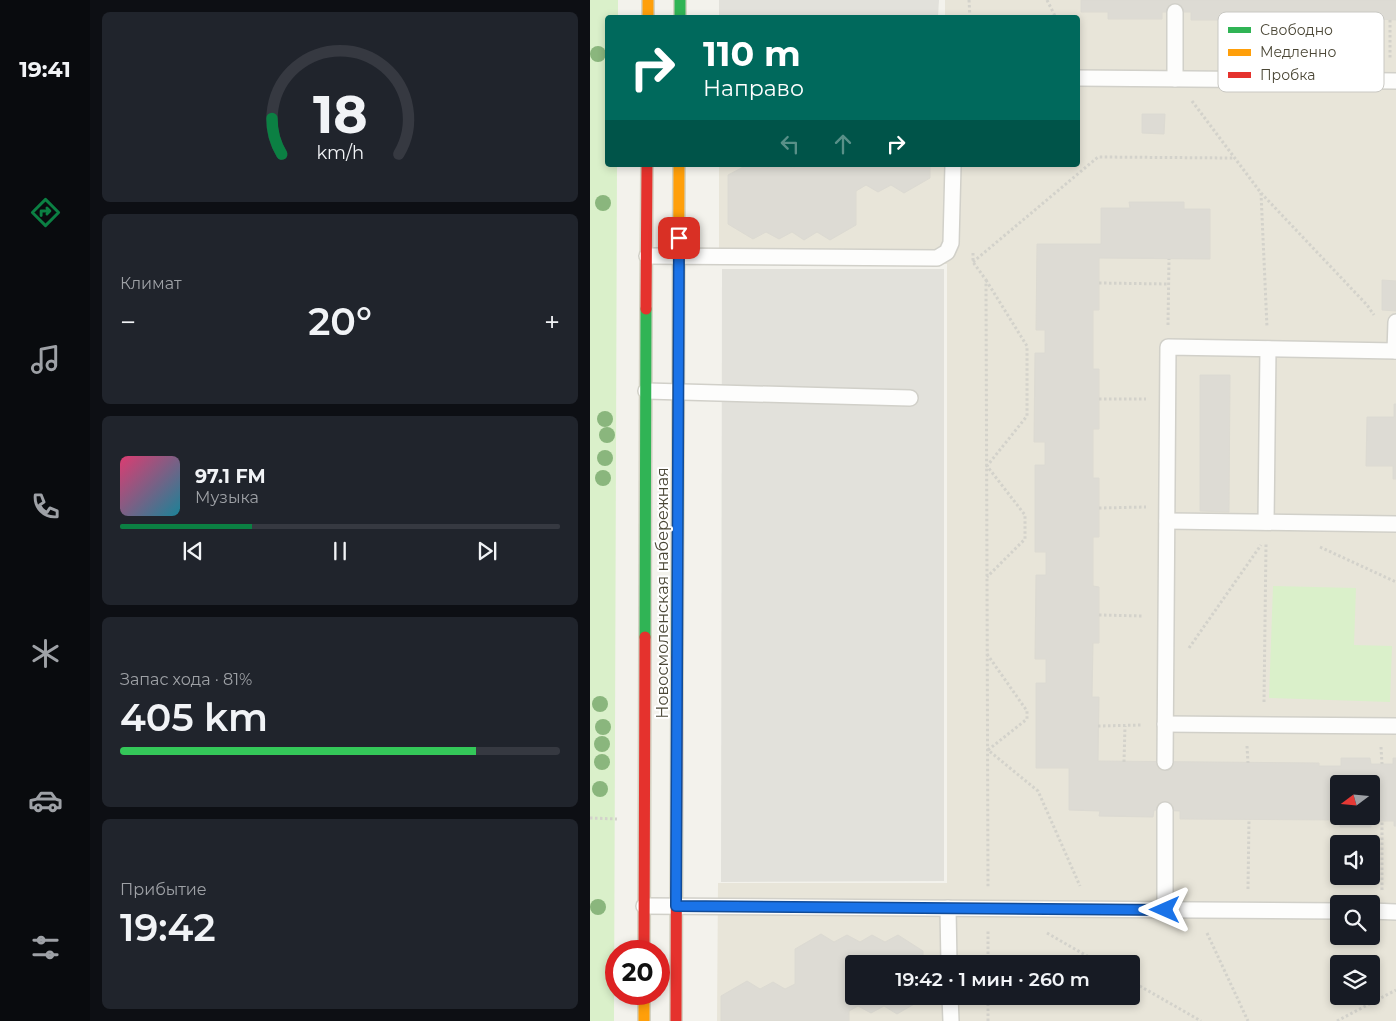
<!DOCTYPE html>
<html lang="ru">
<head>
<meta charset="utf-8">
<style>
  :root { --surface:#171b24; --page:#20242c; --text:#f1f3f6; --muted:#9ea1a6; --line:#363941; --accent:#0b8043 }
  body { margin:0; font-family:Montserrat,sans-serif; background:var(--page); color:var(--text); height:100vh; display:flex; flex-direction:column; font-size:19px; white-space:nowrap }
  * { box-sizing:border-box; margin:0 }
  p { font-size:16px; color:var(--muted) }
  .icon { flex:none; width:28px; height:28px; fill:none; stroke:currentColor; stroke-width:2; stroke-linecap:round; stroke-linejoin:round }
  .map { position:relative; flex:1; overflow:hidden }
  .details { display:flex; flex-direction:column; gap:12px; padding:12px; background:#0d0f14; width:500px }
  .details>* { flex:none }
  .top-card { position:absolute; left:15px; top:15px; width:475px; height:152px; border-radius:5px; box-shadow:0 2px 8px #0003; background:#00695c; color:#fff; overflow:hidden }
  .needle { width:32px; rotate:254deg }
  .fabs { position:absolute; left:740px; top:775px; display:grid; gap:10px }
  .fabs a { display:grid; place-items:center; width:50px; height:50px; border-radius:5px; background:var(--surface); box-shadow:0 2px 8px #0003; font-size:25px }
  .speed { position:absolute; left:15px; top:940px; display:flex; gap:10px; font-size:25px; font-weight:700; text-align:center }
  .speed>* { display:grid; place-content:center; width:65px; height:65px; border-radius:50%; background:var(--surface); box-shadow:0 2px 8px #0003; line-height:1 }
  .speed .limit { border:8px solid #d22; background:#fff; color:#111 }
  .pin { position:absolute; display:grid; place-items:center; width:42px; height:42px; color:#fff; margin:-21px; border-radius:10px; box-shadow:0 2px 8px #0006 }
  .me { position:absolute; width:55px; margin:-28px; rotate:270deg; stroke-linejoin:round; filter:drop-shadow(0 0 4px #0008) }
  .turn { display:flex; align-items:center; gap:18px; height:105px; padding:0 15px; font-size:22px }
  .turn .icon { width:65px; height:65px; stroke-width:2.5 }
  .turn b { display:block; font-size:35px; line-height:42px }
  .lanes { display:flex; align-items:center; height:48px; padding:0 15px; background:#0003; justify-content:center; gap:25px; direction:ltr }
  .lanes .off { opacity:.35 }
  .big { font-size:38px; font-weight:600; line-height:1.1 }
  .details .tile { flex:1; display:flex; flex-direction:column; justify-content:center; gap:8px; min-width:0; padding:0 18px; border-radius:8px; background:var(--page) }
  .details .dial { align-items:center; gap:0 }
  .dial svg { height:130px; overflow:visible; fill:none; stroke:var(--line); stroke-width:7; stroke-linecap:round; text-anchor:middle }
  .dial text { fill:var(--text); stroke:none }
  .song { display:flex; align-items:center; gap:15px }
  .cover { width:60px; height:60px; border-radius:8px; background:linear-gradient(135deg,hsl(340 70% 55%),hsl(190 70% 35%)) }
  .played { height:5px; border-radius:2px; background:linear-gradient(90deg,var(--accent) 30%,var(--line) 30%) }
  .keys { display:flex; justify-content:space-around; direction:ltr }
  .heat { display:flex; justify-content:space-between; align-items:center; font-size:28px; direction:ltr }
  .charge { height:8px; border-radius:4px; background:linear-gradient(90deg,#34c759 81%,var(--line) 0) }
  .trip { position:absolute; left:255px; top:955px; width:295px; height:50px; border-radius:5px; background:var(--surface); box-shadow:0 2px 8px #0003; font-weight:600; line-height:50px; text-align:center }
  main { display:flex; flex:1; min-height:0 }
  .tab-bar { display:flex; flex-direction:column; width:90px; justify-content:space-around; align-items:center; background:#090b0e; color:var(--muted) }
  .tab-bar .icon { width:35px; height:35px }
  .tab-bar .current { color:var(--accent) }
  .tab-bar b { font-size:22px; color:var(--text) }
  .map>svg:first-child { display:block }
  .residential { fill:#e8e5d9; fill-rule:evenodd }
  .green { fill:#daf0ca }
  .parking { fill:#e2e1db }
  .building { fill:#dddbd4; stroke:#dcdad2; fill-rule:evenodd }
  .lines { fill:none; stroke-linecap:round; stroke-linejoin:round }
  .lane-casing { stroke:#d1d0c9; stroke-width:18 }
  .fast-casing { stroke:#d3d2c3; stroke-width:14 }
  .slow-casing { stroke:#d3d2c3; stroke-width:14 }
  .jam-casing { stroke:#d3d2c3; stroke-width:14 }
  .path { stroke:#d3d2cb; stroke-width:3; stroke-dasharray:2.5 2.5; stroke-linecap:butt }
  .lane { stroke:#fdfdfc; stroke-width:15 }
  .fast { stroke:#30b455; stroke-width:11 }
  .slow { stroke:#ff9f0a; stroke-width:11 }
  .jam { stroke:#e5322d; stroke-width:11 }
  .tree { fill:#8ab67d }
  .route-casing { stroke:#114b97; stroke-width:12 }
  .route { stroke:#1a73e8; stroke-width:9 }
  .labels { text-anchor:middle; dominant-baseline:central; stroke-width:4; stroke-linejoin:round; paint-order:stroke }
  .street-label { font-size:16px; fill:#4b4736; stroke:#fff }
  .key { fill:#fff; stroke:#c9c8c3; stroke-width:1 }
  .key-label { font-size:14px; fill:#4b4736 }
</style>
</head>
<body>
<main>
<nav class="tab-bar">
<b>19:41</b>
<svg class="icon current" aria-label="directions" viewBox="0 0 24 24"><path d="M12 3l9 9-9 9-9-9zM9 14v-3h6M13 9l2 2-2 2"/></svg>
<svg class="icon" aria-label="music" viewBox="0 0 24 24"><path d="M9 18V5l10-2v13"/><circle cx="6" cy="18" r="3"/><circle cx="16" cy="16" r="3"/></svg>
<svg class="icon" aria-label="phone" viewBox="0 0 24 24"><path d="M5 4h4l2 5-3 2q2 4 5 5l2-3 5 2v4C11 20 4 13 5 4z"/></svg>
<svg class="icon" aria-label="climate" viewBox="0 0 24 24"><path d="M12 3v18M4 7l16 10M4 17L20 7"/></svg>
<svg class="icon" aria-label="car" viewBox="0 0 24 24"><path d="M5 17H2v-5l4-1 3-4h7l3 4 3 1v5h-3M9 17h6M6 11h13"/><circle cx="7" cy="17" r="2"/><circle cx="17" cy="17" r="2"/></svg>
<svg class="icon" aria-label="filters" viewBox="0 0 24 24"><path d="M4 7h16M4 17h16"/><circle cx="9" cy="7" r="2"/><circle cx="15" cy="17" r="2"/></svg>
</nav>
<section class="details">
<div class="tile dial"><svg viewBox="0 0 100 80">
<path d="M14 69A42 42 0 1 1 86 69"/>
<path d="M14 69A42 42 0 0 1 8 47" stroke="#0b8043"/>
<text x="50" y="56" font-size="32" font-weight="700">18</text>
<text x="50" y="72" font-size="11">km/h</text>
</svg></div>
<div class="tile"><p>Климат</p>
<div class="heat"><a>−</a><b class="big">20°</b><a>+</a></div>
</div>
<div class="tile">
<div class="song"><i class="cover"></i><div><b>97.1 FM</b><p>Музыка</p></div></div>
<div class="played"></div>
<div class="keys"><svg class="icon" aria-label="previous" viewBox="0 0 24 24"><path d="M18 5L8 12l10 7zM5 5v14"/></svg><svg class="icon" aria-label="pause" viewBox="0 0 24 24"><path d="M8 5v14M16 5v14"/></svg><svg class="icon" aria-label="next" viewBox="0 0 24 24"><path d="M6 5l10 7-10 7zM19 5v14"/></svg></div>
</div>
<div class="tile"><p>Запас хода · 81%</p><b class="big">405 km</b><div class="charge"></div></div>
<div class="tile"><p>Прибытие</p><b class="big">19:42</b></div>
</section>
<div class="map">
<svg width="806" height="1021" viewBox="0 0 806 1021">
  <rect width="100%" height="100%" fill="#f3f2ec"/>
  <path class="residential" d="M355 0H806V1021H127L128 883H357V264L129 263V165H488V18L355 17ZM749 784H781V816H749ZM749 844H781V876H749ZM749 904H781V936H749ZM264 964H541V996H264ZM749 964H781V996H749Z"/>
  <g class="green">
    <polygon points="0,0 28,0 28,17 18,18 18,165 27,165 24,1021 0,1021"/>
    <polygon points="683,586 766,588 764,645 802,646 800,702 679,698"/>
  </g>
  <g class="parking">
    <polygon points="129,0 349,0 348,17 129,17"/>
    <polygon points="132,269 354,269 354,881 131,882"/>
  </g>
  <g class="building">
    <polygon points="491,0 806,0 806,20 789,19 789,26 759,26 759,20 601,20 601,12 572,12 572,19 518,19 518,12 491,12"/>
    <polygon points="552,114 575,114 574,134 552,133"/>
    <polygon points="157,165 172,165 177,168 182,165 197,165 203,168 208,165 340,165 340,178 314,193 301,185 288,192 276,185 266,191 266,225 240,240 227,232 214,240 202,232 189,239 176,232 163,239 138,224 138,175"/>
    <path d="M539 202H594V209H620V259L509 258V310H503V369H509V429H503V478H509V537H503V586L509 587V643H503L502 697H509L508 761 729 763V766H751V758H780L781 764H803V758H806V826H804V821H781V827H750L751 820 590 819V811L564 810 563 817 509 816 510 811 479 810V768H446V683H456V659H445L446 575H456V552H445V465H455V442H444L445 353H455V330H446L447 244H511V208H540ZM749 784H781V816H749Z"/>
    <polygon points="792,280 806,281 806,311 792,310"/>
    <polygon points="610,375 640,375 639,512 610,511"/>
    <polygon points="804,404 806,404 806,479 803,479 803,466 776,466 777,417 804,417"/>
    <polygon points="231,934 244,942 257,935 270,942 282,935 295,942 308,935 333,951 333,964 264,964 264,996 333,996 333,999 307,1014 294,1006 281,1013 268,1006 259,1011 259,1021 131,1021 131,996 157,981 170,989 183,982 195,989 205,984 205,949"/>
  </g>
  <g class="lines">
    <g class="lane-casing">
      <g id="lane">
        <polyline points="488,78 806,81"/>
        <polyline points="585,79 585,12"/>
        <polyline points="57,256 347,258 357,252 361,243 363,165"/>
        <polyline points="805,351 806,322"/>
        <polyline points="56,391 320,398"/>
        <polyline points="577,521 806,524"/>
        <polyline points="676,522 678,349"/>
        <polyline points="575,724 806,726"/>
        <polyline points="575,762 578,347 806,351"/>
        <polyline points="54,906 749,911"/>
        <polyline points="358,908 359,964"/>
        <polyline points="575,910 575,810"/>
        <polyline points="781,911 806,912"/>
        <polyline points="360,996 361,1021"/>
      </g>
    </g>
    <g class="fast-casing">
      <g id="fast">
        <polyline points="90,0 90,18"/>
        <polyline points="55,637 56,309"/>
        <polyline points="87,657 88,440"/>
      </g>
    </g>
    <g class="slow-casing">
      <g id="slow">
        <polyline points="58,0 58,18"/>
        <polyline points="88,440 89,165"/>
        <polyline points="54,994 54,1021"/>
      </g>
    </g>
    <g class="jam-casing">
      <g id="jam">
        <polyline points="56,309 57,165"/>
        <polyline points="54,951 55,637"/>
        <polyline points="86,1021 87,657"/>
      </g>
    </g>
    <g class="path">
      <polyline points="379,0 380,18"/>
      <polyline points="457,0 466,18"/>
      <polyline points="680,20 680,57"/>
      <polyline points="800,20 800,59"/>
      <polyline points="602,101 671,193 677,327"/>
      <polyline points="671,193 777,305 784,315"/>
      <polyline points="383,253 383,262 396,280 398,887"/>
      <polyline points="383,262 508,157 644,158"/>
      <polyline points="396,280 437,346 437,416 397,466 435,515 435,539 397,577"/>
      <polyline points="509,283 579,284"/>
      <polyline points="578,325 579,259"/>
      <polyline points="509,399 556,399"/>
      <polyline points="509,508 556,507"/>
      <polyline points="730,547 806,582"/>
      <polyline points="509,615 553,616"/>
      <polyline points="599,648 671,545"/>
      <polyline points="397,654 437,711 437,719 398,750 448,791 490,886"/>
      <polyline points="674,702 676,544"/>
      <polyline points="508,726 553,725"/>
      <polyline points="657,746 658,763"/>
      <polyline points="791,747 792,764"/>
      <polyline points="534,762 535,726"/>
      <polyline points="0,818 27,819"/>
      <polyline points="658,889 659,819"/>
      <polyline points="792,890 792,821"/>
      <polyline points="457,933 511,964"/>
      <polyline points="617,933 658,1021"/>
      <polyline points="398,964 398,931"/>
      <polyline points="541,981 611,1021"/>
      <polyline points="398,1021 398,996"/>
      <polyline points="747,1021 806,990"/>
    </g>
    <use href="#lane" class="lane"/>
    <use href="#fast" class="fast"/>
    <use href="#slow" class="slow"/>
    <use href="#jam" class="jam"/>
  </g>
  <g class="tree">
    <circle cx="8" cy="54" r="8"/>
    <circle cx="13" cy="203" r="8"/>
    <circle cx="15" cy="419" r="8"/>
    <circle cx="17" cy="435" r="8"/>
    <circle cx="15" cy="458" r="8"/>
    <circle cx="13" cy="478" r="8"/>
    <circle cx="10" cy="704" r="8"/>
    <circle cx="13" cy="727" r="8"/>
    <circle cx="12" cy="744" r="8"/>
    <circle cx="12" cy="762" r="8"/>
    <circle cx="10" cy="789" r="8"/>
    <circle cx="8" cy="907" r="8"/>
  </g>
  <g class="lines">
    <g class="route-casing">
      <polyline id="route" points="89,238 86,906 575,910"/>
    </g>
    <use href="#route" class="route"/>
  </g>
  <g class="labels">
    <g class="street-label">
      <text transform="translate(72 593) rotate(-90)">Новосмоленская набережная</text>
    </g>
  </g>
  <rect x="628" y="12" width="166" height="80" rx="8" class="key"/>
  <rect x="638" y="27" width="23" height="6" fill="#30b455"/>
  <rect x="638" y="49" width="23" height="7" fill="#ff9f0a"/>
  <rect x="638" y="72" width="23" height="6" fill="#e5322d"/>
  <g class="key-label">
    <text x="670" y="35">Свободно</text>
    <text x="670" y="57">Медленно</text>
    <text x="670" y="80">Пробка</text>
  </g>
</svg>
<div class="fabs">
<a><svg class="needle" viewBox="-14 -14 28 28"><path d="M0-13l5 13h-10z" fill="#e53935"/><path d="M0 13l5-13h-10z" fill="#9ea1a6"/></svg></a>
<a><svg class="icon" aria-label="sound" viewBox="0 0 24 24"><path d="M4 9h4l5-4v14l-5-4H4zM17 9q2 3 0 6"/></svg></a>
<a><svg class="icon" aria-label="search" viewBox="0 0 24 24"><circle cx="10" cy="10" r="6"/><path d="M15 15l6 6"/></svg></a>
<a><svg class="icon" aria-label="layers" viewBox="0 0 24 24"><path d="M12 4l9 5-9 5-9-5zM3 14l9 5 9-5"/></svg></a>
</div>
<div class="speed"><div class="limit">20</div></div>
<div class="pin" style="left:89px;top:238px;background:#d93025"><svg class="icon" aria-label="arrive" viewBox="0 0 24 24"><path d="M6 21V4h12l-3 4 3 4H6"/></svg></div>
<svg class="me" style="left:575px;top:910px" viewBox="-20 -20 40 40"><path d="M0-17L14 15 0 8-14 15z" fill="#1a73e8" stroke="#fff" stroke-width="4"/></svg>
<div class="trip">19:42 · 1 мин · 260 m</div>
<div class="top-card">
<div class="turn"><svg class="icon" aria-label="right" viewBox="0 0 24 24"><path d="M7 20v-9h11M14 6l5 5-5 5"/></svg><div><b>110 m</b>Направо</div></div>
<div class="lanes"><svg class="icon off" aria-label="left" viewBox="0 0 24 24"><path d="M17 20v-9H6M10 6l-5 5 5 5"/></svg><svg class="icon off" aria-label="ahead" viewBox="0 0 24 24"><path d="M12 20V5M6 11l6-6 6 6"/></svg><svg class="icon" aria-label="right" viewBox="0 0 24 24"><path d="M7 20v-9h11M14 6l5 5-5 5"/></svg></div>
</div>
</div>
</main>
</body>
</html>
